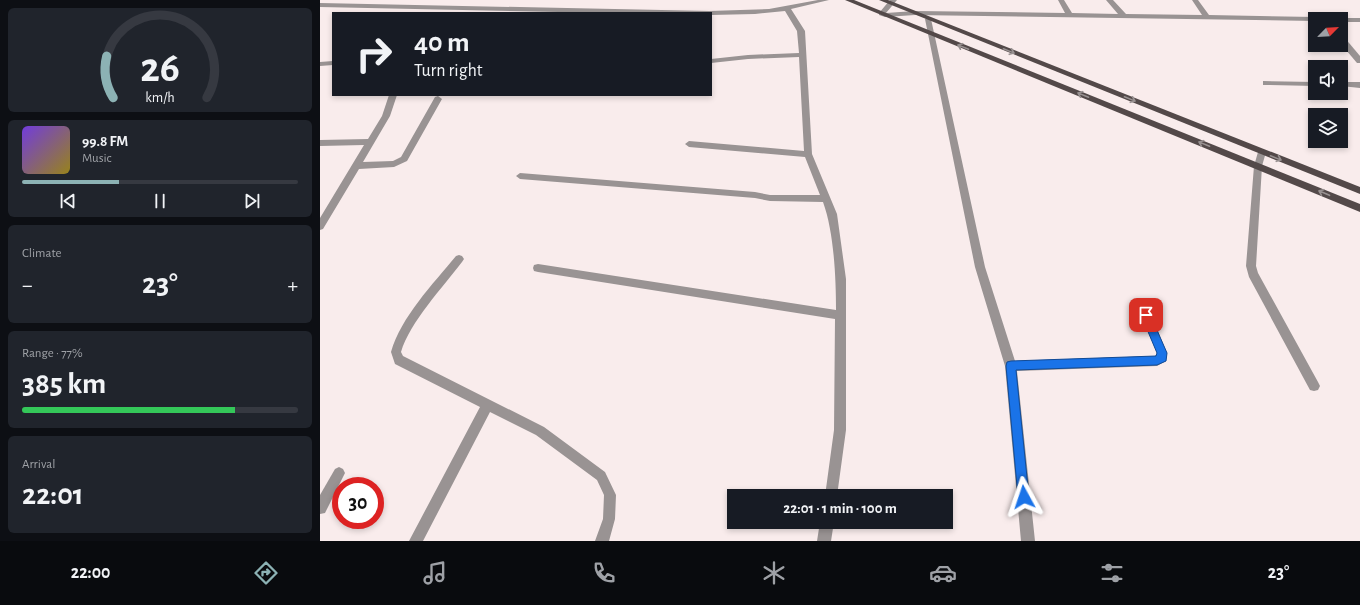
<!DOCTYPE html>
<html lang="en">
<head>
<meta charset="utf-8">
<style>
  :root { --surface:#171b24; --page:#20242c; --text:#f1f3f6; --muted:#9ea1a6; --line:#363941; --accent:#8cb2b4 }
  body { margin:0; font-family:"Alegreya Sans",sans-serif; background:var(--page); color:var(--text); height:100vh; display:flex; flex-direction:column; font-size:15px; white-space:nowrap }
  * { box-sizing:border-box; margin:0 }
  p { font-size:13px; color:var(--muted) }
  .icon { flex:none; width:22px; height:22px; fill:none; stroke:currentColor; stroke-width:2; stroke-linecap:round; stroke-linejoin:round }
  .map { position:relative; flex:1; overflow:hidden }
  .panel { display:flex; flex-direction:column; gap:8px; padding:8px; background:#0d0f14; width:320px }
  .panel>* { flex:none }
  .banner { position:absolute; left:12px; top:12px; width:380px; height:84px; border-radius:0px; box-shadow:0 2px 6px #0003; background:#171b24; color:var(--text); overflow:hidden }
  .needle { width:26px; rotate:66deg }
  .fabs { position:absolute; left:988px; top:12px; display:grid; gap:8px }
  .fabs a { display:grid; place-items:center; width:40px; height:40px; border-radius:0px; background:var(--surface); box-shadow:0 2px 6px #0003; font-size:20px }
  .speed { position:absolute; left:12px; top:477px; display:flex; gap:8px; font-size:20px; font-weight:700; text-align:center }
  .speed>* { display:grid; place-content:center; width:52px; height:52px; border-radius:50%; background:var(--surface); box-shadow:0 2px 6px #0003; line-height:1 }
  .speed .limit { border:6px solid #d22; background:#fff; color:#111 }
  .pin { position:absolute; display:grid; place-items:center; width:34px; height:34px; color:#fff; margin:-17px; border-radius:8px; box-shadow:0 2px 6px #0006 }
  .me { position:absolute; width:44px; margin:-22px; rotate:355deg; stroke-linejoin:round; filter:drop-shadow(0 0 3px #0008) }
  .turn { display:flex; align-items:center; gap:14px; height:84px; padding:0 16px; font-size:18px }
  .turn .icon { width:52px; height:52px; stroke-width:2.5 }
  .turn b { display:block; font-size:28px; line-height:34px }
  .big { font-size:30px; font-weight:700; line-height:1.1 }
  .panel .widget { flex:1; display:flex; flex-direction:column; justify-content:center; gap:6px; min-width:0; padding:0 14px; border-radius:6px; background:var(--page) }
  .panel .dial { align-items:center; gap:0 }
  .dial svg { height:104px; overflow:visible; fill:none; stroke:var(--line); stroke-width:7; stroke-linecap:round; text-anchor:middle }
  .dial text { fill:var(--text); stroke:none }
  .song { display:flex; align-items:center; gap:12px }
  .cover { width:48px; height:48px; border-radius:6px; background:linear-gradient(135deg,hsl(260 70% 55%),hsl(50 70% 35%)) }
  .played { height:4px; border-radius:2px; background:linear-gradient(90deg,var(--accent) 35%,var(--line) 35%) }
  .keys { display:flex; justify-content:space-around; direction:ltr }
  .heat { display:flex; justify-content:space-between; align-items:center; font-size:22px; direction:ltr }
  .charge { height:6px; border-radius:3px; background:linear-gradient(90deg,#34c759 77%,var(--line) 0) }
  .trip { position:absolute; left:407px; top:489px; width:226px; height:40px; border-radius:0px; background:var(--surface); box-shadow:0 2px 6px #0003; font-weight:700; line-height:40px; text-align:center }
  .tabs { display:flex; height:64px; justify-content:space-around; align-items:center; background:#090b0e; color:var(--muted) }
  .tabs .icon { width:28px; height:28px }
  .tabs .active { color:var(--accent) }
  .tabs b { font-size:18px; color:var(--text) }
  main { display:flex; flex:1; min-height:0 }
  .map>svg:first-child { display:block }
  .lines { fill:none; stroke-linecap:round; stroke-linejoin:round }
  .minor { fill:#999393; fill-rule:evenodd }
  .major { fill:#534949; fill-rule:evenodd }
  .oneway { stroke:#989191 }
  .route { fill:#1a73e8; stroke:#114b97 }
</style>
</head>
<body>
<main>
<section class="panel">
<div class="widget dial"><svg viewBox="0 0 100 80">
<path d="M14 69A42 42 0 1 1 86 69"/>
<path d="M14 69A42 42 0 0 1 9 37" stroke="#8cb2b4"/>
<text x="50" y="56" font-size="32" font-weight="700">26</text>
<text x="50" y="72" font-size="11">km/h</text>
</svg></div>
<div class="widget">
<div class="song"><i class="cover"></i><div><b>99.8 FM</b><p>Music</p></div></div>
<div class="played"></div>
<div class="keys"><svg class="icon" aria-label="previous" viewBox="0 0 24 24"><path d="M18 5L8 12l10 7zM5 5v14"/></svg><svg class="icon" aria-label="pause" viewBox="0 0 24 24"><path d="M8 5v14M16 5v14"/></svg><svg class="icon" aria-label="next" viewBox="0 0 24 24"><path d="M6 5l10 7-10 7zM19 5v14"/></svg></div>
</div>
<div class="widget"><p>Climate</p>
<div class="heat"><a>−</a><b class="big">23°</b><a>+</a></div>
</div>
<div class="widget"><p>Range · 77%</p><b class="big">385 km</b><div class="charge"></div></div>
<div class="widget"><p>Arrival</p><b class="big">22:01</b></div>
</section>
<div class="map">
<svg width="1040" height="541" viewBox="0 0 1040 541">
  <rect width="100%" height="100%" fill="#f9ecec"/>
  <g class="lines">
    <g class="minor">
      <path d="M498 0H509L471 9 485 31 492 154 517 214 526 279V430L517 496H505L514 430 515 319 218 272 214 271 213 268 214 265 218 264 516 310C516 278 514 232 503 202L450 201 435 198 200 179 196 176 200 173 435 192 450 195H500L485 157 369 147 365 144 369 141 484 151 479 57 428 59 391 63V59L428 55 479 53 477 31 465 11 435 14 391 15V13H287L0 7V3L389 11 449 9Z"/>
      <polygon points="570,0 577,0 566,13 595,11 745,13 738,0 744,0 752,13 798,14 786,0 793,0 806,14 882,15 872,0 878,0 889,15 995,17 998,19 995,19 995,21 595,15 565,17 559,15 559,13"/>
      <polygon points="608,17 611,19 665,267 695,361 835,356 837,353 821,315 822,312 826,310 830,312 847,353 846,361 837,366 697,371 715,541 701,541 685,366 655,267 605,19"/>
      <polygon points="1021,18 1040,18 1040,22 1021,22 1021,19 1018,19"/>
      <polygon points="1021,37 1024,37 1040,56 1040,63 1037,63 1021,44"/>
      <polygon points="13,61 13,65 0,66 0,62"/>
      <polygon points="943,81 995,82 995,86 946,85 943,85"/>
      <polygon points="1021,82 1040,82 1040,88 1021,86"/>
      <polygon points="69,95 77,95 70,116 43,162 73,161 81,157 115,97 118,96 122,99 87,161 74,167 39,169 3,229 0,230 0,218 44,145 0,146 0,140 48,139 62,116"/>
      <polygon points="942,149 946,152 942,166 936,266 938,273 998,382 1000,386 998,390 994,391 990,390 929,277 926,266 934,166 938,152"/>
      <path d="M139 255 142 256 144 259 142 262C123 287 90 322 81 352L83 356 224 427 285 472 296 495 295 519 289 541H275L283 519 284 495 277 480 216 435 170 412 103 541H89L160 407 75 364 71 352C81 317 113 284 136 256Z"/>
      <polygon points="19,467 23,469 25,473 5,513 0,514 0,495 15,469"/>
      <polygon points="500,522 514,522 511,541 497,541"/>
    </g>
    <g class="major">
      <polygon points="525,0 534,0 1040,204 1040,212"/>
      <polygon points="559,0 568,0 1040,187 1040,194"/>
    </g>
  </g>
  <defs><path id="oneway-shaft" d="M-6 0H5M1.5-3L5.5 0L1.5 3" fill="none" stroke-width="1.6" stroke-linecap="round" stroke-linejoin="round"/></defs>
  <g class="oneway">
    <use href="#oneway-shaft" transform="translate(643 47) rotate(-158)"/>
    <use href="#oneway-shaft" transform="translate(689 51) rotate(22)"/>
    <use href="#oneway-shaft" transform="translate(763 95) rotate(-158)"/>
    <use href="#oneway-shaft" transform="translate(810 99) rotate(22)"/>
    <use href="#oneway-shaft" transform="translate(884 144) rotate(-158)"/>
    <use href="#oneway-shaft" transform="translate(956 158) rotate(22)"/>
    <use href="#oneway-shaft" transform="translate(1004 193) rotate(-157)"/>
  </g>
  <polygon class="route" points="826,311 829,312 847,353 846,361 837,365 696,370 709,497 708,501 704,503 699,501 698,497 686,366 687,362 691,361 836,356 837,353 821,315 822,312"/>
</svg>
<div class="fabs">
<a><svg class="needle" viewBox="-14 -14 28 28"><path d="M0-13l5 13h-10z" fill="#e53935"/><path d="M0 13l5-13h-10z" fill="#9ea1a6"/></svg></a>
<a><svg class="icon" aria-label="sound" viewBox="0 0 24 24"><path d="M4 9h4l5-4v14l-5-4H4zM17 9q2 3 0 6"/></svg></a>
<a><svg class="icon" aria-label="layers" viewBox="0 0 24 24"><path d="M12 4l9 5-9 5-9-5zM3 14l9 5 9-5"/></svg></a>
</div>
<div class="speed"><div class="limit">30</div></div>
<div class="pin" style="left:826px;top:315px;background:#d93025"><svg class="icon" aria-label="arrive" viewBox="0 0 24 24"><path d="M6 21V4h12l-3 4 3 4H6"/></svg></div>
<svg class="me" style="left:704px;top:497px" viewBox="-20 -20 40 40"><path d="M0-17L14 15 0 8-14 15z" fill="#1a73e8" stroke="#fff" stroke-width="4"/></svg>
<div class="trip">22:01 · 1 min · 100 m</div>
<div class="banner">
<div class="turn"><svg class="icon" aria-label="right" viewBox="0 0 24 24"><path d="M7 20v-9h11M14 6l5 5-5 5"/></svg><div><b>40 m</b>Turn right</div></div>
</div>
</div>
</main>
<nav class="tabs">
<b>22:00</b>
<svg class="icon active" aria-label="directions" viewBox="0 0 24 24"><path d="M12 3l9 9-9 9-9-9zM9 14v-3h6M13 9l2 2-2 2"/></svg>
<svg class="icon" aria-label="music" viewBox="0 0 24 24"><path d="M9 18V5l10-2v13"/><circle cx="6" cy="18" r="3"/><circle cx="16" cy="16" r="3"/></svg>
<svg class="icon" aria-label="phone" viewBox="0 0 24 24"><path d="M5 4h4l2 5-3 2q2 4 5 5l2-3 5 2v4C11 20 4 13 5 4z"/></svg>
<svg class="icon" aria-label="climate" viewBox="0 0 24 24"><path d="M12 3v18M4 7l16 10M4 17L20 7"/></svg>
<svg class="icon" aria-label="car" viewBox="0 0 24 24"><path d="M5 17H2v-5l4-1 3-4h7l3 4 3 1v5h-3M9 17h6M6 11h13"/><circle cx="7" cy="17" r="2"/><circle cx="17" cy="17" r="2"/></svg>
<svg class="icon" aria-label="filters" viewBox="0 0 24 24"><path d="M4 7h16M4 17h16"/><circle cx="9" cy="7" r="2"/><circle cx="15" cy="17" r="2"/></svg>
<b>23°</b>
</nav>
</body>
</html>
